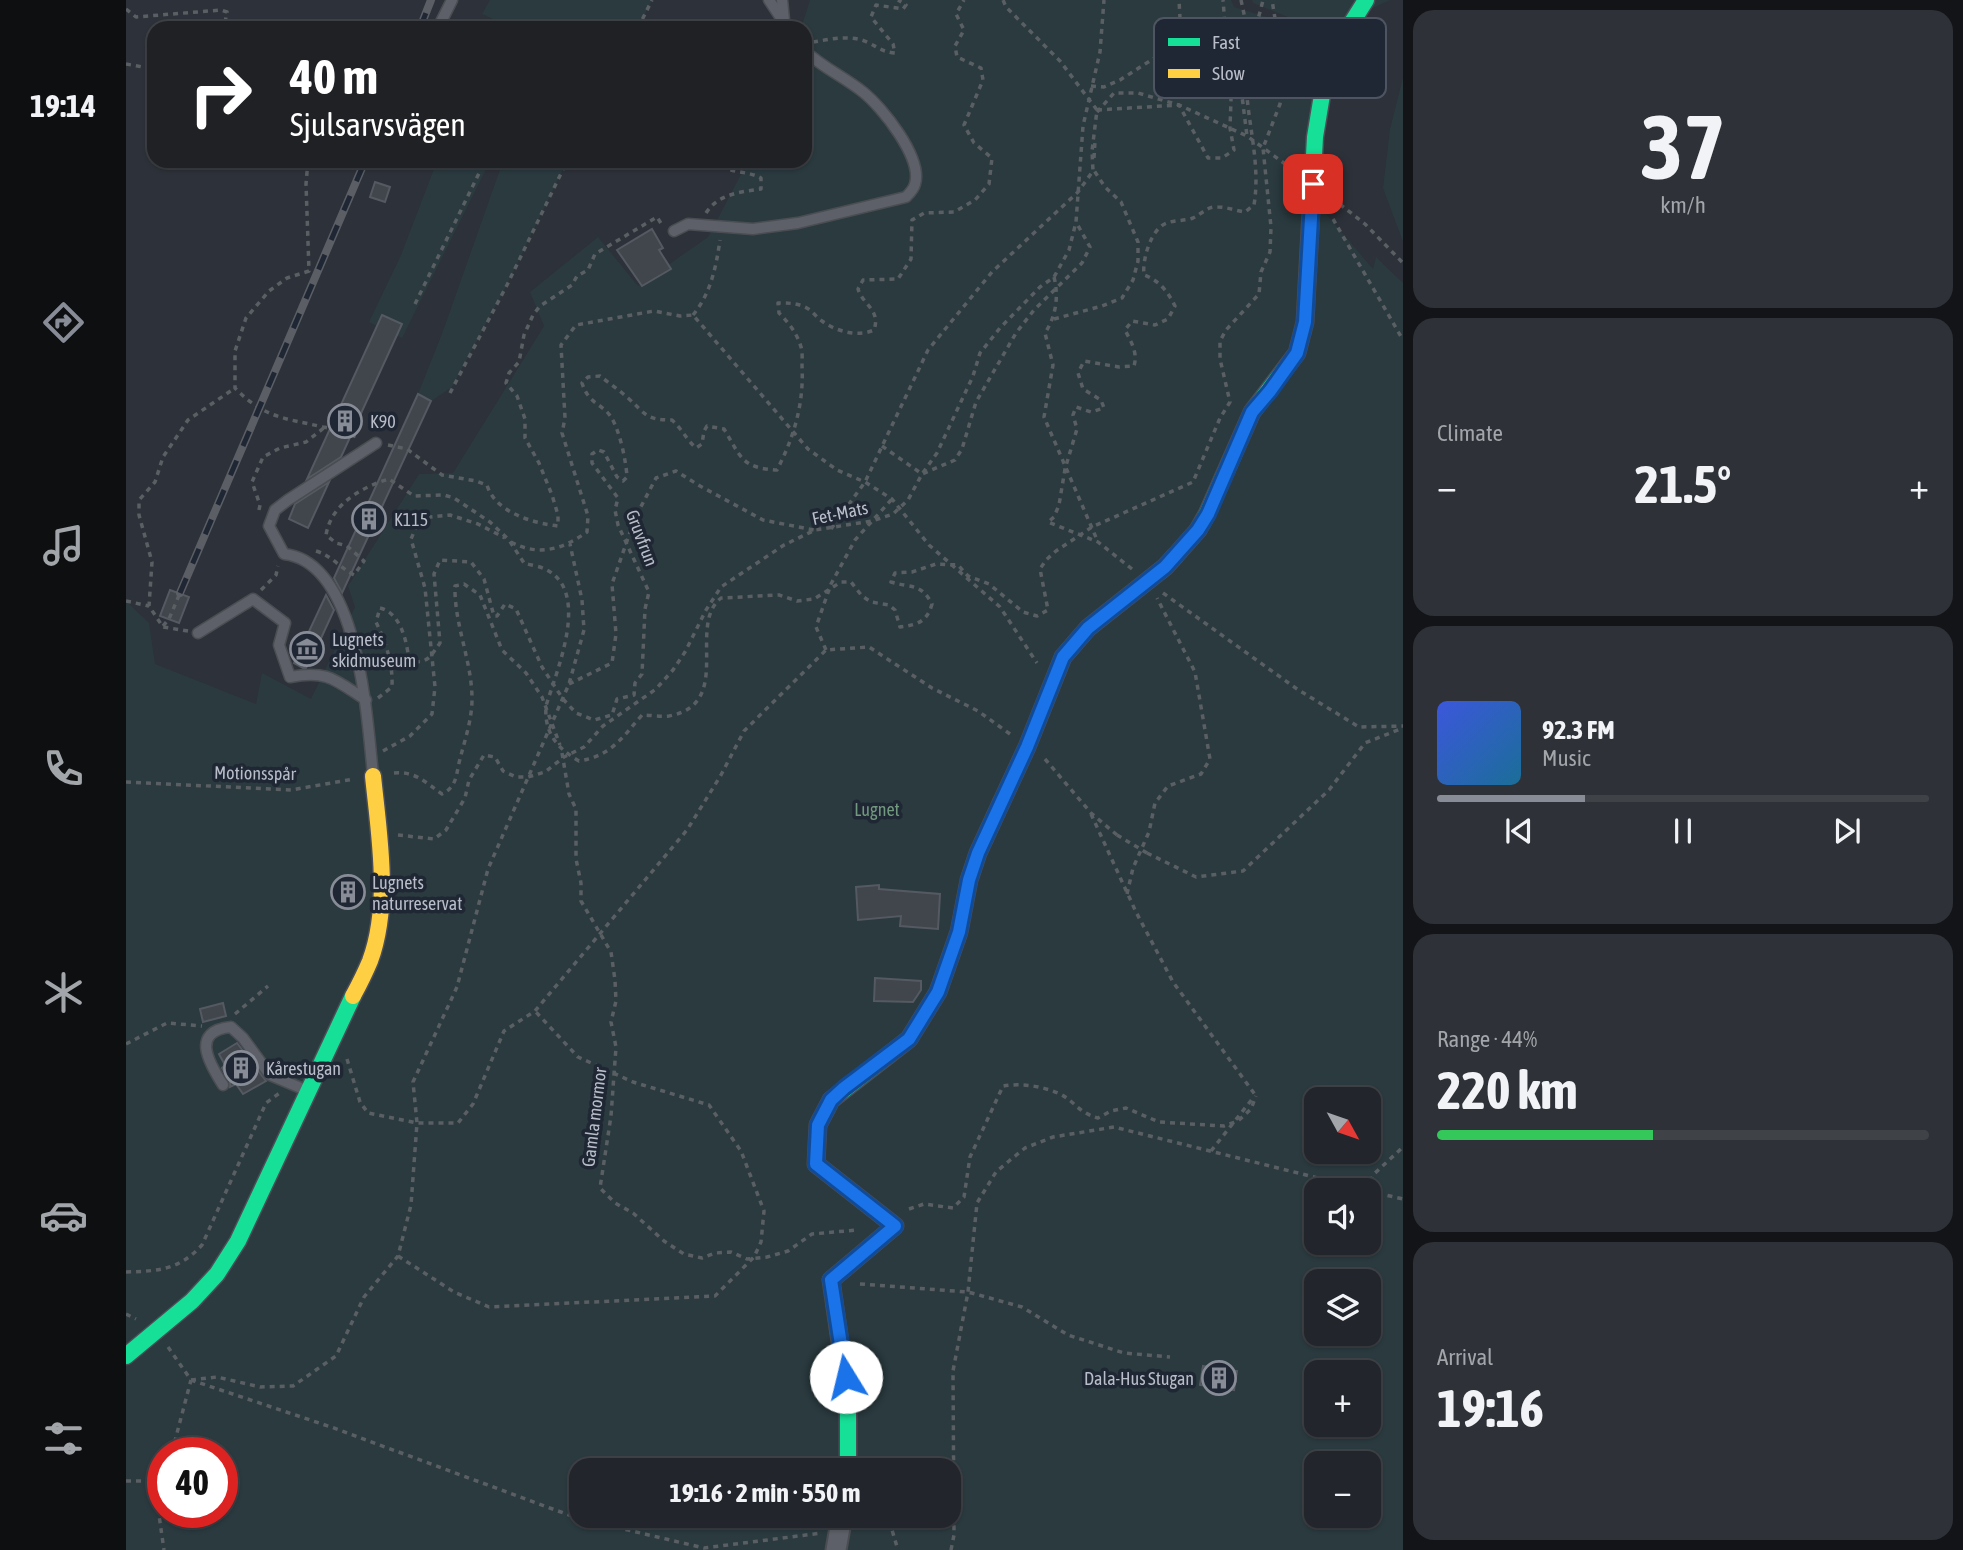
<!DOCTYPE html>
<html lang="en">
<head>
<meta charset="utf-8">
<style>
  :root { --surface:#22252b; --page:#2e3137; --text:#f1f3f6; --muted:#a2a5a9; --line:#3f4247; --accent:#878c97 }
  body { margin:0; font-family:"Asap Condensed",sans-serif; background:var(--page); color:var(--text); height:100vh; display:flex; flex-direction:column; font-size:26px; white-space:nowrap }
  * { box-sizing:border-box; margin:0 }
  p { font-size:23px; color:var(--muted) }
  .icon { flex:none; width:38px; height:38px; fill:none; stroke:currentColor; stroke-width:2; stroke-linecap:round; stroke-linejoin:round }
  .map { position:relative; flex:1; overflow:hidden }
  .sheet { display:flex; flex-direction:column; gap:10px; padding:10px; background:#131418; width:560px }
  .sheet>* { flex:none }
  .banner { position:absolute; left:21px; top:21px; width:665px; height:147px; border-radius:21px; box-shadow:0 2px 5px #0004,0 0 0 2px var(--line); background:#202124; color:#fff; overflow:hidden }
  .needle { width:46px; rotate:130deg }
  .tools { position:absolute; left:1178px; top:1087px; display:grid; gap:14px }
  .tools a { display:grid; place-items:center; width:77px; height:77px; border-radius:14px; background:var(--surface); box-shadow:0 2px 5px #0004,0 0 0 2px var(--line); font-size:35px }
  .speed { position:absolute; left:21px; top:1437px; display:flex; gap:14px; font-size:35px; font-weight:700; text-align:center }
  .speed>* { display:grid; place-content:center; width:91px; height:91px; border-radius:50%; background:var(--surface); box-shadow:0 2px 5px #0004,0 0 0 2px var(--line); line-height:1 }
  .speed .limit { border:10px solid #d22; background:#fff; color:#111 }
  .pin { position:absolute; display:grid; place-items:center; width:60px; height:60px; color:#fff; margin:-30px; border-radius:14px; box-shadow:0 4px 10px #0006 }
  .me { position:absolute; width:77px; margin:-38px; rotate:351deg; stroke-linejoin:round; filter:drop-shadow(0 0 5px #0008) }
  .turn { display:flex; align-items:center; gap:24px; height:147px; padding:0 28px; font-size:32px }
  .turn .icon { width:91px; height:91px; stroke-width:2.5 }
  .turn b { display:block; font-size:49px; line-height:60px }
  .big { font-size:52px; font-weight:700; line-height:1.1 }
  .sheet .tile { flex:1; display:flex; flex-direction:column; justify-content:center; gap:10px; min-width:0; padding:0 24px; border-radius:21px; background:var(--page) }
  .sheet .dial { align-items:center; gap:0 }
  .dial b { font-size:91px; line-height:1 }
  .song { display:flex; align-items:center; gap:21px }
  .cover { width:84px; height:84px; border-radius:10px; background:linear-gradient(135deg,hsl(230 70% 55%),hsl(200 70% 35%)) }
  .played { height:7px; border-radius:4px; background:linear-gradient(90deg,var(--accent) 30%,var(--line) 30%) }
  .keys { display:flex; justify-content:space-around; direction:ltr }
  .heat { display:flex; justify-content:space-between; align-items:center; font-size:38px; direction:ltr }
  .charge { height:10px; border-radius:5px; background:linear-gradient(90deg,#34c759 44%,var(--line) 0) }
  .trip { position:absolute; left:443px; top:1458px; width:392px; height:70px; border-radius:21px; background:var(--surface); box-shadow:0 2px 5px #0004,0 0 0 2px var(--line); font-weight:700; line-height:70px; text-align:center }
  main { display:flex; flex:1; min-height:0 }
  .menu { display:flex; flex-direction:column; width:126px; justify-content:space-around; align-items:center; background:#0e0f11; color:var(--muted) }
  .menu .icon { width:49px; height:49px }
  .menu .current { color:var(--accent) }
  .menu b { font-size:32px; color:var(--text) }
  .map>svg:first-child { display:block }
  .green { fill:#2a3a3f; fill-rule:evenodd }
  .building { fill:#41454c; stroke:#555961; stroke-width:2 }
  .lines { fill:none; stroke-linecap:round; stroke-linejoin:round }
  .lane-casing { stroke:#4a4e53; stroke-width:13 }
  .street-casing { stroke:#4a4e53; stroke-width:23 }
  .fast-casing { stroke:#4b4e56; stroke-width:19 }
  .slow-casing { stroke:#4b4e56; stroke-width:19 }
  .path { stroke:#5a5f64; stroke-width:3.5; stroke-dasharray:5 5; stroke-linecap:butt }
  .lane { stroke:#5d6068; stroke-width:10 }
  .street { stroke:#5d6068; stroke-width:19 }
  .fast { stroke:#16e098; stroke-width:16 }
  .slow { stroke:#ffcf43; stroke-width:16 }
  .rail-casing { stroke:#5b5f65; stroke-width:8 }
  .rail { stroke:#202734; stroke-width:5; stroke-dasharray:16; stroke-linecap:butt }
  .path-bridge { stroke:#5a5f64; stroke-width:3.5; stroke-dasharray:5 5; stroke-linecap:butt }
  .route-casing { stroke:#114b97; stroke-width:18 }
  .route { stroke:#1a73e8; stroke-width:12 }
  .labels { text-anchor:middle; dominant-baseline:central; stroke-width:7; stroke-linejoin:round; paint-order:stroke }
  .poi-label { font-size:18px; fill:#b8bdc9; stroke:#202734; text-anchor:start }
  .street-label { font-size:18px; fill:#b8bdc9; stroke:#202734 }
  .park-label { font-size:18px; fill:#71997d; stroke:#202734 }
  .key { fill:#202734; stroke:#4e5461; stroke-width:2 }
  .key-label { font-size:19px; fill:#b8bdc9 }
</style>
</head>
<body>
<main>
<nav class="menu">
<b>19:14</b>
<svg class="icon current" aria-label="directions" viewBox="0 0 24 24"><path d="M12 3l9 9-9 9-9-9zM9 14v-3h6M13 9l2 2-2 2"/></svg>
<svg class="icon" aria-label="music" viewBox="0 0 24 24"><path d="M9 18V5l10-2v13"/><circle cx="6" cy="18" r="3"/><circle cx="16" cy="16" r="3"/></svg>
<svg class="icon" aria-label="phone" viewBox="0 0 24 24"><path d="M5 4h4l2 5-3 2q2 4 5 5l2-3 5 2v4C11 20 4 13 5 4z"/></svg>
<svg class="icon" aria-label="climate" viewBox="0 0 24 24"><path d="M12 3v18M4 7l16 10M4 17L20 7"/></svg>
<svg class="icon" aria-label="car" viewBox="0 0 24 24"><path d="M5 17H2v-5l4-1 3-4h7l3 4 3 1v5h-3M9 17h6M6 11h13"/><circle cx="7" cy="17" r="2"/><circle cx="17" cy="17" r="2"/></svg>
<svg class="icon" aria-label="filters" viewBox="0 0 24 24"><path d="M4 7h16M4 17h16"/><circle cx="9" cy="7" r="2"/><circle cx="15" cy="17" r="2"/></svg>
</nav>
<div class="map">
<svg width="1277" height="1550" viewBox="0 0 1277 1550">
  <rect width="100%" height="100%" fill="#2d3139"/>
  <g class="green">
    <polygon points="364,0 526,0 512,28 363,28 367,19 356,14"/>
    <path d="M684 0H1105L1108 7 1193 33 1195 205 1200 214 1247 269 1250 257 1277 283V1550H0V601L23 623 29 664 130 704 136 673 185 699 229 607 222 586 293 474 327 473 418 326 404 292 472 237 512 286 582 237 622 161H679V28H675ZM1190 1099H1242V1152H1190ZM1190 1190H1242V1242H1190ZM1190 1281H1242V1334H1190ZM1190 1372H1242V1424H1190ZM37 1452H96V1512H37ZM1190 1463H1242V1516H1190ZM455 1470H822V1516H455Z"/>
    <polygon points="1126,0 1264,0 1197,31 1127,3"/>
    <polygon points="1277,77 1277,242 1257,188 1264,129"/>
    <polygon points="311,161 364,161 276,338 243,322 275,255"/>
    <polygon points="377,161 441,161 381,285 326,387 305,401 292,394 317,331"/>
  </g>
  <g class="building">
    <polygon points="249,182 264,187 259,202 244,197"/>
    <polygon points="526,229 537,248 533,250 545,269 516,286 491,250"/>
    <polygon points="256,315 276,324 215,457 181,479"/>
    <polygon points="292,394 305,401 216,593 208,578"/>
    <polygon points="203,482 182,528 163,519 169,504"/>
    <polygon points="44,590 63,597 53,623 34,616"/>
    <polygon points="200,595 208,610 186,658 180,668 177,668 168,663 173,652 166,649 171,637 179,640"/>
    <circle cx="222" cy="892" r="10"/>
    <polygon points="753,885 753,889 814,894 812,929 774,926 775,916 732,920 730,887"/>
    <polygon points="749,978 795,981 795,990 787,1002 748,1001"/>
    <polygon points="97,1003 100,1016 77,1022 74,1009"/>
    <polygon points="111,1043 140,1081 117,1094 110,1084 104,1087 104,1082 96,1068 99,1065 93,1054"/>
    <polygon points="1077,1366 1111,1371 1108,1390 1074,1385"/>
  </g>
  <g class="lines">
    <g class="lane-casing">
      <g id="lane">
        <polyline points="643,0 659,24"/>
        <polyline points="656,0 658,20"/>
        <polyline points="312,28 326,0"/>
        <path d="M548 231 562 224 627 229 672 223 780 197C783 194 788 188 789 184 797 158 756 107 737 92 718 77 696 67 679 51"/>
        <path d="M72 633 127 599 159 623 153 645 164 677C202 670 209 680 240 700"/>
        <path d="M247 775C241 718 233 562 158 554L143 526 149 510 162 500 250 443"/>
        <path d="M97 1085C83 1063 64 1031 105 1027L117 1038 144 1075 182 1091"/>
      </g>
    </g>
    <g class="street-casing">
      <polyline id="street" points="710,1550 716,1516"/>
    </g>
    <g class="fast-casing">
      <g id="fast">
        <polyline points="1049,556 1072,530 1081,514 1126,412 1171,353 1179,322 1189,137 1197,89 1202,68 1218,35 1240,0"/>
        <polyline points="0,1356 66,1301 91,1274 112,1241 227,996"/>
        <polyline points="722,1470 722,1397 705,1280 769,1226 690,1164 692,1125 705,1100 783,1039 812,992 833,932 843,880 852,853 875,803"/>
      </g>
    </g>
    <g class="slow-casing">
      <g id="slow">
        <polyline points="875,803 901,747 937,657 962,628 1039,567 1049,556"/>
        <path d="M227 996C233 985 239 973 244 961 265 904 253 835 247 776"/>
      </g>
    </g>
    <g class="path">
      <polyline points="1115,0 1120,23 1115,88 1121,136"/>
      <polyline points="0,9 10,17 95,10 101,12 98,28"/>
      <polyline points="512,28 526,0"/>
      <path d="M687 42C706 39 726 34 743 43 753 48 757 52 769 53L767 44 745 17 750 5 777 9 780 5 772 0"/>
      <polyline points="0,64 28,69"/>
      <polyline points="965,86 978,87 994,80 1041,50 1054,18 1053,0"/>
      <polyline points="971,110 1053,105 1121,136 1166,169"/>
      <polyline points="971,112 988,93 1012,93 1053,105 1082,158 1096,158 1108,150 1104,128 1105,100 1097,0"/>
      <polyline points="968,158 969,141"/>
      <path d="M182 161 180 184 183 271 161 278 143 291 120 318 109 351V388C138 418 158 418 197 427 210 429 222 434 234 438"/>
      <polyline points="1206,198 1239,224 1277,263"/>
      <path d="M580 213C592 194 614 192 635 189V178C624 172 613 173 602 169L609 161"/>
      <polyline points="1207,219 1277,340"/>
      <path d="M928 277C933 297 930 316 919 333L927 365 918 417 972 542"/>
      <polyline points="289,304 359,161"/>
      <path d="M567 315C585 293 590 267 594 240"/>
      <polyline points="928,319 976,306 996,298 1007,280 1012,261 1012,242 995,202 979,187 967,169"/>
      <polyline points="324,393 381,285 441,161"/>
      <path d="M262 445 281 449 316 475 350 481 361 485C369 512 406 523 432 526V515L426 495 413 463 399 438V419L391 396 380 383 383 373 393 362 398 335 407 315 414 306 446 285 451 276 462 270 469 254 531 217 536 225"/>
      <polyline points="756,446 796,474 829,460 836,449 850,402 890,333 908,310 956,263 964,247 950,222"/>
      <polyline points="133,510 134,505 126,482 137,457 154,448 180,442 199,427"/>
      <polyline points="705,529 739,482 802,350 866,272 952,192 967,171 966,151 971,110 934,61 880,7 877,0"/>
      <path d="M385 542C413 557 437 549 461 532L462 516 436 433 439 418 435 345 450 325 528 311 554 316 567 315 682 449 711 470 739 482 766 499 803 545 874 607 911 663"/>
      <path d="M190 551C206 556 213 567 228 575L238 561 221 546 210 543 200 535C205 504 236 487 263 479L288 496 318 495 328 498 364 522 383 540 398 563C404 565 413 566 419 569 466 591 430 672 420 706 418 733 431 748 453 761 485 756 496 738 516 715 524 715 534 717 543 716 609 704 560 626 595 598L653 595 671 601 688 599 715 582H725L736 596 745 602 763 605 769 610 774 627C791 625 801 622 806 604 795 583 785 588 765 582L769 573 786 572 810 564 832 565 842 576 863 584 897 612 911 616 922 610 914 569 920 560 930 551 966 527 1067 482 1094 418 1104 402 1094 359V341L1100 330 1133 294 1135 272 1144 252 1145 227 1137 148 1154 104 1159 80 1146 0"/>
      <path d="M1006 569 972 542 922 522 928 517 933 505 939 469 951 429 947 415 950 407 965 412 978 408 975 400 957 389 952 373 958 361 993 367 1008 366C1012 352 1005 342 999 330L1006 321 1029 325 1042 319 1049 306C1042 292 1033 280 1018 275 1016 260 1025 228 1041 223 1049 220 1059 221 1067 218 1076 214 1081 206 1092 207 1101 207 1110 211 1119 212L1128 205C1135 163 1121 122 1120 80 1119 59 1132 22 1137 0"/>
      <polyline points="135,590 150,575 152,566"/>
      <polyline points="1037,593 1171,689 1233,727 1277,726"/>
      <polyline points="0,601 23,606"/>
      <polyline points="37,626 43,619 54,593"/>
      <polyline points="62,631 37,627 23,606 26,562 13,515 13,500 29,482 37,457 62,420 109,388"/>
      <polyline points="700,650 690,627 705,584 729,540 766,499"/>
      <polyline points="443,684 486,663 490,634 486,584 509,518 530,478 550,471 574,486 637,520 688,530"/>
      <path d="M252 698 266 687C267 663 260 643 250 622L254 608C275 613 281 642 283 661 302 664 304 657 314 643L308 574 314 560 345 562 358 579 368 616H371L379 604 390 609 416 667 437 699 450 713 468 720 486 715 491 699 508 695 509 683 516 674 519 609 523 592 492 525 489 510 492 498 466 463V454L472 450 478 452 491 477 497 481 501 477C500 461 494 431 485 417 476 403 463 405 456 383L462 377 474 376C483 383 493 390 502 398 520 414 519 420 546 420 556 429 560 439 570 448L576 444 578 431 581 426 598 429C615 457 615 468 651 470 668 437 678 404 676 366 676 359 677 351 674 344 670 332 662 322 653 313L652 303C662 303 670 303 679 307 686 310 690 317 696 321 711 332 732 337 748 330 755 310 737 305 732 289L737 280 772 279 785 259 786 220 798 213 828 212 849 200 863 184 866 158 848 143 838 125 857 80 855 68 831 57 829 46 838 30 830 14 838 0"/>
      <polyline points="257,751 284,736 306,714 309,687 299,588 285,539 294,518 324,515 352,524 379,538"/>
      <polyline points="436,753 443,794 450,809 450,859 455,883 455,901 485,952 489,980 490,1001 485,1022 490,1047 485,1116 474,1188 489,1203 507,1213 538,1241 558,1254 576,1258 589,1253 605,1252 621,1259 641,1257 662,1251 686,1234 731,1230"/>
      <polyline points="919,759 965,813 991,835"/>
      <path d="M268 773C289 771 299 782 316 794 330 787 330 777 333 763 338 742 346 721 346 699 346 661 328 624 329 586L338 584 354 595 376 650 400 673 416 697 434 745"/>
      <polyline points="0,782 165,790 228,779"/>
      <polyline points="965,814 1010,912 1047,982 1130,1096"/>
      <polyline points="272,835 308,839 320,830 339,798 343,780 358,755 369,757 377,771 390,777 402,777 419,772 438,757 458,747 477,726 530,689 547,670 559,652 580,610 595,587 658,545 689,530 746,521 767,514 782,500 796,474 811,453 847,376 854,353 874,328 914,287 928,277 943,250 950,222 957,126 974,52 978,0"/>
      <polyline points="1021,853 1070,877 1117,871 1203,790 1239,743 1277,728"/>
      <polyline points="1001,894 1007,868 1023,832 1029,803 1042,786 1075,774 1084,759 1069,672 1031,598"/>
      <polyline points="109,1014 142,986"/>
      <polyline points="0,1044 41,1023 76,1026"/>
      <polyline points="221,1059 234,1102 242,1113 291,1123 332,1123 347,1104 378,1031 409,1011 561,830 595,775 618,731 700,650 743,647 806,688 852,711 884,734"/>
      <polyline points="1085,1151 1127,1098"/>
      <polyline points="1239,1190 1248,1174 1277,1147"/>
      <polyline points="1242,1191 1277,1199"/>
      <path d="M783 1209 798 1204 827 1208 838 1197 844 1157 877 1086C895 1083 917 1086 934 1094 950 1102 951 1112 972 1118L985 1111 1000 1108 1033 1122 1098 1126 1112 1121 1125 1109 1130 1096"/>
      <polyline points="272,1256 328,1292 363,1307 589,1296 628,1257 635,1242 638,1211 615,1151 583,1105 507,1082 452,1057 409,1011"/>
      <path d="M0 1272C33 1271 53 1270 76 1245L140 1103 155 1092"/>
      <polyline points="734,1284 842,1292 896,1307 942,1335 998,1353 1044,1357"/>
      <polyline points="0,1314 10,1319"/>
      <polyline points="42,1347 65,1380 205,1427 451,1518 578,1548 696,1533"/>
      <polyline points="65,1380 91,1377 134,1387 167,1386 210,1356 238,1297 272,1256 285,1205 291,1123 287,1082 331,987 362,869 443,684 458,630 456,600 444,544"/>
      <polyline points="46,1452 65,1380"/>
      <polyline points="0,1481 37,1481"/>
      <polyline points="37,1489 32,1508 38,1550"/>
      <polyline points="753,1516 766,1530 772,1550"/>
      <polyline points="825,1550 828,1535 827,1371 842,1292 851,1203 870,1172 883,1161 899,1148 927,1137 988,1127 1240,1190"/>
    </g>
    <use href="#lane" class="lane"/>
    <use href="#street" class="street"/>
    <use href="#fast" class="fast"/>
    <use href="#slow" class="slow"/>
    <g class="rail-casing">
      <g id="rail">
        <polyline points="294,28 305,0"/>
        <polyline points="54,593 239,161"/>
      </g>
    </g>
    <use href="#rail" class="rail"/>
    <polyline class="path-bridge" points="991,835 1021,853"/>
  </g>
  <g class="lines">
    <g class="route-casing">
      <polyline id="route" points="720,1377 705,1280 769,1226 690,1164 692,1125 705,1100 718,1088 783,1039 812,992 833,932 843,880 852,853 901,747 937,657 962,628 1039,567 1072,530 1082,514 1126,412 1144,391 1171,353 1179,322 1187,184"/>
    </g>
    <use href="#route" class="route"/>
  </g>
  <defs>
    <g id="building-ring" transform="scale(1.75)"><circle r="9.5" fill="#202734" stroke="#878c97" stroke-width="1.5"/><path d="M-4-6H4V6H1V3H-1V6H-4ZM-2.5-4.3h1.7v1.8h-1.7ZM.8-4.3h1.7v1.8H.8ZM-2.5-1h1.7V.8h-1.7ZM.8-1h1.7V.8H.8Z" fill="#878c97"/></g>
    <g id="museum-ring" transform="scale(1.75)"><circle r="9.5" fill="#202734" stroke="#878c97" stroke-width="1.5"/><path d="M0-6L6-3V-2H-6V-3ZM-5-1h2V3h-2ZM-1-1h2V3h-2ZM3-1h2V3H3ZM-6 4H6V6H-6Z" fill="#878c97"/></g>
  </defs>
  <g fill-rule="evenodd">
    <use href="#building-ring" x="219" y="421"/>
    <use href="#building-ring" x="243" y="519"/>
    <use href="#museum-ring" x="181" y="649"/>
    <use href="#building-ring" x="222" y="892"/>
    <use href="#building-ring" x="115" y="1068"/>
    <use href="#building-ring" x="1093" y="1378"/>
  </g>
  <g class="labels">
    <g class="poi-label">
      <text x="244" y="421">K90</text>
      <text x="268" y="519">K115</text>
      <text x="206" y="639">Lugnets<tspan x="206" dy="21">skidmuseum</tspan></text>
      <text x="246" y="882">Lugnets<tspan x="246" dy="21">naturreservat</tspan></text>
      <text x="140" y="1068">Kårestugan</text>
      <text x="1068" y="1378" text-anchor="end">Dala-Hus Stugan</text>
    </g>
    <g class="street-label">
      <text transform="translate(714 513) rotate(-12)">Fet-Mats</text>
      <text transform="translate(516 538) rotate(69)">Gruvfrun</text>
      <text transform="translate(129 773) rotate(1)">Motionsspår</text>
      <text transform="translate(468 1117) rotate(-83)">Gamla mormor</text>
    </g>
    <g class="park-label">
      <text x="751" y="809">Lugnet</text>
    </g>
  </g>
  <rect x="1028" y="18" width="232" height="80" rx="10" class="key"/>
  <rect x="1042" y="38" width="32" height="8" fill="#16e098"/>
  <rect x="1042" y="69" width="32" height="9" fill="#ffcf43"/>
  <g class="key-label">
    <text x="1086" y="49">Fast</text>
    <text x="1086" y="80">Slow</text>
  </g>
</svg>
<div class="tools">
<a><svg class="needle" viewBox="-14 -14 28 28"><path d="M0-13l5 13h-10z" fill="#e53935"/><path d="M0 13l5-13h-10z" fill="#a2a5a9"/></svg></a>
<a><svg class="icon" aria-label="sound" viewBox="0 0 24 24"><path d="M4 9h4l5-4v14l-5-4H4zM17 9q2 3 0 6"/></svg></a>
<a><svg class="icon" aria-label="layers" viewBox="0 0 24 24"><path d="M12 4l9 5-9 5-9-5zM3 14l9 5 9-5"/></svg></a>
<a>+</a>
<a>−</a>
</div>
<div class="speed"><div class="limit">40</div></div>
<div class="pin" style="left:1187px;top:184px;background:#d93025"><svg class="icon" aria-label="arrive" viewBox="0 0 24 24"><path d="M6 21V4h12l-3 4 3 4H6"/></svg></div>
<svg class="me" style="left:720px;top:1377px" viewBox="-20 -20 40 40"><circle r="19" fill="#fff"/><path d="M0-13L10 11 0 6-10 11z" fill="#1a73e8"/></svg>
<div class="trip">19:16 · 2 min · 550 m</div>
<div class="banner">
<div class="turn"><svg class="icon" aria-label="right" viewBox="0 0 24 24"><path d="M7 20v-9h11M14 6l5 5-5 5"/></svg><div><b>40 m</b>Sjulsarvsvägen</div></div>
</div>
</div>
<section class="sheet">
<div class="tile dial"><b>37</b><p>km/h</p></div>
<div class="tile"><p>Climate</p>
<div class="heat"><a>−</a><b class="big">21.5°</b><a>+</a></div>
</div>
<div class="tile">
<div class="song"><i class="cover"></i><div><b>92.3 FM</b><p>Music</p></div></div>
<div class="played"></div>
<div class="keys"><svg class="icon" aria-label="previous" viewBox="0 0 24 24"><path d="M18 5L8 12l10 7zM5 5v14"/></svg><svg class="icon" aria-label="pause" viewBox="0 0 24 24"><path d="M8 5v14M16 5v14"/></svg><svg class="icon" aria-label="next" viewBox="0 0 24 24"><path d="M6 5l10 7-10 7zM19 5v14"/></svg></div>
</div>
<div class="tile"><p>Range · 44%</p><b class="big">220 km</b><div class="charge"></div></div>
<div class="tile"><p>Arrival</p><b class="big">19:16</b></div>
</section>
</main>
</body>
</html>
